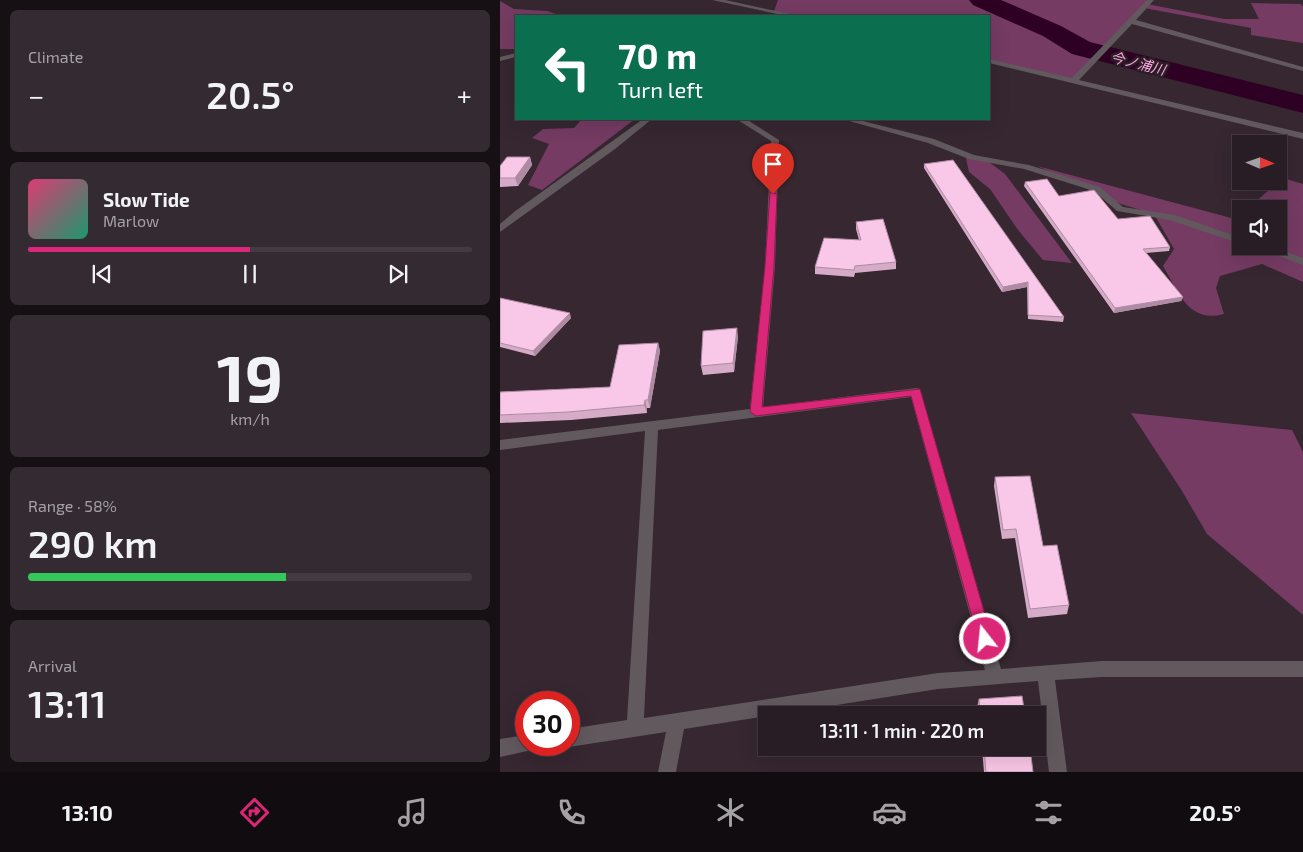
<!DOCTYPE html>
<html lang="en">
<head>
<meta charset="utf-8">
<style>
  :root { --surface:#281d25; --page:#342a32; --text:#f1f3f6; --muted:#a5a2a7; --line:#443b42; --accent:#db2777 }
  body { margin:0; font-family:"Exo 2","Noto Sans JP",sans-serif; background:var(--page); color:var(--text); height:100vh; display:flex; flex-direction:column; font-size:19px; white-space:nowrap }
  * { box-sizing:border-box; margin:0 }
  p { font-size:16px; color:var(--muted) }
  .icon { flex:none; width:28px; height:28px; fill:none; stroke:currentColor; stroke-width:2; stroke-linecap:round; stroke-linejoin:round }
  .map { position:relative; flex:1; overflow:hidden }
  .sheet { display:flex; flex-direction:column; gap:10px; padding:10px; background:#161014; width:500px }
  .sheet>* { flex:none }
  .banner { position:absolute; left:15px; top:15px; width:475px; height:105px; border-radius:0px; box-shadow:0 5px 20px #0002,0 0 0 1px var(--line); background:#0b6e4f; color:#fff; overflow:hidden }
  .needle { width:32px; rotate:92deg }
  .controls { position:absolute; left:732px; top:135px; display:grid; gap:10px }
  .controls a { display:grid; place-items:center; width:55px; height:55px; border-radius:0px; background:var(--surface); box-shadow:0 5px 20px #0002,0 0 0 1px var(--line); font-size:25px }
  .speed { position:absolute; left:15px; top:691px; display:flex; gap:10px; font-size:25px; font-weight:700; text-align:center }
  .speed>* { display:grid; place-content:center; width:65px; height:65px; border-radius:50%; background:var(--surface); box-shadow:0 5px 20px #0002,0 0 0 1px var(--line); line-height:1 }
  .speed .limit { border:8px solid #d22; background:#fff; color:#111 }
  .pin { position:absolute; display:grid; place-items:center; width:42px; height:42px; color:#fff; margin:-51px -21px; border-radius:50% 50% 50% 0; rotate:-45deg; box-shadow:0 0 5px #0007 }
  .pin .icon { rotate:45deg }
  .me { position:absolute; width:55px; margin:-28px; rotate:344deg; stroke-linejoin:round; filter:drop-shadow(0 0 4px #0008) }
  .turn { display:flex; align-items:center; gap:18px; height:105px; padding:0 20px; font-size:22px }
  .turn .icon { width:65px; height:65px; stroke-width:2.5 }
  .turn b { display:block; font-size:35px; line-height:42px }
  .big { font-size:38px; font-weight:600; line-height:1.1 }
  .sheet .widget { flex:1; display:flex; flex-direction:column; justify-content:center; gap:8px; min-width:0; padding:0 18px; border-radius:8px; background:var(--page) }
  .sheet .dial { align-items:center; gap:0 }
  .dial b { font-size:65px; line-height:1 }
  .song { display:flex; align-items:center; gap:15px }
  .cover { width:60px; height:60px; border-radius:8px; background:linear-gradient(135deg,hsl(340 70% 55%),hsl(160 70% 35%)) }
  .played { height:5px; border-radius:2px; background:linear-gradient(90deg,var(--accent) 50%,var(--line) 50%) }
  .keys { display:flex; justify-content:space-around; direction:ltr }
  .heat { display:flex; justify-content:space-between; align-items:center; font-size:28px; direction:ltr }
  .charge { height:8px; border-radius:4px; background:linear-gradient(90deg,#34c759 58%,var(--line) 0) }
  .trip { position:absolute; left:258px; top:706px; width:288px; height:50px; border-radius:0px; background:var(--surface); box-shadow:0 5px 20px #0002,0 0 0 1px var(--line); font-weight:600; line-height:50px; text-align:center }
  .tabs { display:flex; height:80px; justify-content:space-around; align-items:center; background:#100c0f; color:var(--muted) }
  .tabs .icon { width:35px; height:35px }
  .tabs .selected { color:var(--accent) }
  .tabs b { font-size:22px; color:var(--text) }
  main { display:flex; flex:1; min-height:0 }
  .map>svg:first-child { display:block }
  .green { fill:#753b63 }
  .lines { fill:none; stroke-linecap:round; stroke-linejoin:round }
  .river { fill:#2e0023; fill-rule:evenodd }
  .minor { fill:#61595e; fill-rule:evenodd }
  .wall { fill:#d6abc7 }
  .shaded-wall { fill:#ae8ba2 }
  .building { fill:#f9c7e7; stroke:#ae8ba2 }
  .route { fill:#db2777; stroke:#8e194d }
  .labels { text-anchor:middle; dominant-baseline:central; stroke-width:5; stroke-linejoin:round; paint-order:stroke }
  .far-water-label { font-size:14px; font-style:italic; fill:#f9a8dd; stroke:#2c1d27 }
</style>
</head>
<body>
<main>
<section class="sheet">
<div class="widget"><p>Climate</p>
<div class="heat"><a>−</a><b class="big">20.5°</b><a>+</a></div>
</div>
<div class="widget">
<div class="song"><i class="cover"></i><div><b>Slow Tide</b><p>Marlow</p></div></div>
<div class="played"></div>
<div class="keys"><svg class="icon" aria-label="previous" viewBox="0 0 24 24"><path d="M18 5L8 12l10 7zM5 5v14"/></svg><svg class="icon" aria-label="pause" viewBox="0 0 24 24"><path d="M8 5v14M16 5v14"/></svg><svg class="icon" aria-label="next" viewBox="0 0 24 24"><path d="M6 5l10 7-10 7zM19 5v14"/></svg></div>
</div>
<div class="widget dial"><b>19</b><p>km/h</p></div>
<div class="widget"><p>Range · 58%</p><b class="big">290 km</b><div class="charge"></div></div>
<div class="widget"><p>Arrival</p><b class="big">13:11</b></div>
</section>
<div class="map">
<svg width="803" height="772" viewBox="0 0 803 772">
  <rect width="100%" height="100%" fill="#362731"/>
  <g class="green">
    <polygon points="278,0 649,0 574,81 489,61 489,16 296,16 274,11"/>
    <polygon points="0,1 14,9 47,11 62,16 16,16 16,49 0,49"/>
    <polygon points="751,3 801,4 803,7 803,43 751,35 751,28 644,8 647,4 724,19 759,19"/>
    <polygon points="82,119 135,119 42,190 28,185 49,144 32,138 43,129 74,128"/>
    <polygon points="465,154 485,159 505,174 572,263 543,260 518,230 490,189 469,172"/>
    <path d="M537 166 735 219 741 213V246H779V209H747L783 178 803 184V282L762 264 720 276 716 288 724 314C688 324 678 291 663 266L674 249 654 214 621 204Z"/>
    <polygon points="631,413 792,430 803,452 803,615 707,534 682,491"/>
  </g>
  <g class="lines">
    <polygon class="river" points="469,0 501,0 561,26 590,42 803,95 803,113 572,54 543,36 473,5"/>
    <g class="minor">
      <polygon points="212,0 225,0 299,16 287,16"/>
      <polygon points="647,0 654,0 636,20 803,67 803,71 632,24 579,80 803,133 803,139 489,63 489,59 572,78"/>
      <polygon points="16,53 16,57 0,61 0,57"/>
      <polygon points="143,119 152,119 115,149 0,232 0,224 14,212"/>
      <path d="M236 119H246L279 140 275 266 263 407 416 388 420 389 501 669 602 661H803V677H602L555 680 567 772H549L538 681 438 689 184 729 176 772H158L166 732 69 747 65 745H69V729L127 720 145 431 0 450V440L250 409 265 266 271 141ZM411 397 485 670 438 673 144 718 158 430Z"/>
      <polygon points="342,119 355,119 434,139 474,155 529,165 600,187 623,207 675,215 741,238 741,244 670,220 617,211 594,191 524,169 469,159 428,143"/>
      <polygon points="753,246 769,246 803,258 803,265"/>
      <polygon points="26,735 26,745 35,745 32,750 0,757 0,739"/>
    </g>
  </g>
  <g class="wall">
    <polygon points="30,157 32,165 18,186 0,187 0,166"/>
    <polygon points="424,164 564,317 563,322 528,319 527,287 502,292 424,168"/>
    <polygon points="525,182 559,196 670,247 669,251 646,253 683,297 681,301 614,313 524,186"/>
    <polygon points="356,222 396,262 396,269 355,273 354,277 315,274 315,267 359,240 356,229"/>
    <polygon points="0,298 71,318 35,356 0,347"/>
    <polygon points="238,336 234,372 203,375 201,366"/>
    <polygon points="158,343 160,351 150,408 147,408 147,413 71,420 0,423 0,392 110,387"/>
    <polygon points="495,477 543,546 569,605 567,614 528,618 515,538 502,539 494,486"/>
    <polygon points="479,699 525,715 478,715 477,707"/>
    <polygon points="482,748 530,748 533,772 484,772"/>
  </g>
  <g class="shaded-wall">
    <polygon points="30,157 32,165 18,186 15,178"/>
    <polygon points="528,282 527,287 502,292 503,287"/>
    <polygon points="683,297 681,301 614,313 615,308"/>
    <polygon points="70,313 71,318 35,356 33,351"/>
    <polygon points="237,328 238,336 234,372 233,363"/>
    <polygon points="158,343 160,351 150,408 148,400"/>
    <polygon points="145,400 147,408 147,413 144,405"/>
  </g>
  <g class="building">
    <polygon points="7,157 30,157 15,178 0,178 0,166"/>
    <polygon points="453,160 564,317 528,315 528,282 503,287 424,164"/>
    <polygon points="547,179 559,196 594,190 618,219 650,216 670,247 643,249 683,297 615,308 525,182"/>
    <polygon points="383,219 396,262 355,266 354,270 315,267 324,238 361,240 356,222"/>
    <polygon points="0,298 70,313 33,351 0,343"/>
    <polygon points="237,328 233,363 201,366 203,331"/>
    <polygon points="158,343 148,400 145,400 144,405 68,412 0,415 0,392 110,387 119,345"/>
    <polygon points="530,476 543,546 557,545 569,605 530,609 516,529 503,530 495,477"/>
    <polygon points="522,696 525,715 480,715 479,699"/>
    <polygon points="484,748 530,748 533,772 486,772"/>
  </g>
  <polygon class="route" points="270,192 277,194 274,266 262,407 420,389 492,639 490,644 485,646 480,644 478,639 411,396 256,416 250,412 265,266"/>
  <g class="labels">
    <g class="far-water-label">
      <text transform="translate(638 63) rotate(14)">今ノ浦川</text>
    </g>
  </g>
</svg>
<div class="controls">
<a><svg class="needle" viewBox="-14 -14 28 28"><path d="M0-13l5 13h-10z" fill="#e53935"/><path d="M0 13l5-13h-10z" fill="#a5a2a7"/></svg></a>
<a><svg class="icon" aria-label="sound" viewBox="0 0 24 24"><path d="M4 9h4l5-4v14l-5-4H4zM17 9q2 3 0 6"/></svg></a>
</div>
<div class="speed"><div class="limit">30</div></div>
<div class="pin" style="left:273px;top:194px;background:#d93025"><svg class="icon" aria-label="arrive" viewBox="0 0 24 24"><path d="M6 21V4h12l-3 4 3 4H6"/></svg></div>
<svg class="me" style="left:485px;top:639px" viewBox="-20 -20 40 40"><circle r="17" fill="#db2777" stroke="#fff" stroke-width="3"/><path d="M0-11L8 9 0 5-8 9z" fill="#fff"/></svg>
<div class="trip">13:11 · 1 min · 220 m</div>
<div class="banner">
<div class="turn"><svg class="icon" aria-label="left" viewBox="0 0 24 24"><path d="M17 20v-9H6M10 6l-5 5 5 5"/></svg><div><b>70 m</b>Turn left</div></div>
</div>
</div>
</main>
<nav class="tabs">
<b>13:10</b>
<svg class="icon selected" aria-label="directions" viewBox="0 0 24 24"><path d="M12 3l9 9-9 9-9-9zM9 14v-3h6M13 9l2 2-2 2"/></svg>
<svg class="icon" aria-label="music" viewBox="0 0 24 24"><path d="M9 18V5l10-2v13"/><circle cx="6" cy="18" r="3"/><circle cx="16" cy="16" r="3"/></svg>
<svg class="icon" aria-label="phone" viewBox="0 0 24 24"><path d="M5 4h4l2 5-3 2q2 4 5 5l2-3 5 2v4C11 20 4 13 5 4z"/></svg>
<svg class="icon" aria-label="climate" viewBox="0 0 24 24"><path d="M12 3v18M4 7l16 10M4 17L20 7"/></svg>
<svg class="icon" aria-label="car" viewBox="0 0 24 24"><path d="M5 17H2v-5l4-1 3-4h7l3 4 3 1v5h-3M9 17h6M6 11h13"/><circle cx="7" cy="17" r="2"/><circle cx="17" cy="17" r="2"/></svg>
<svg class="icon" aria-label="filters" viewBox="0 0 24 24"><path d="M4 7h16M4 17h16"/><circle cx="9" cy="7" r="2"/><circle cx="15" cy="17" r="2"/></svg>
<b>20.5°</b>
</nav>
</body>
</html>
